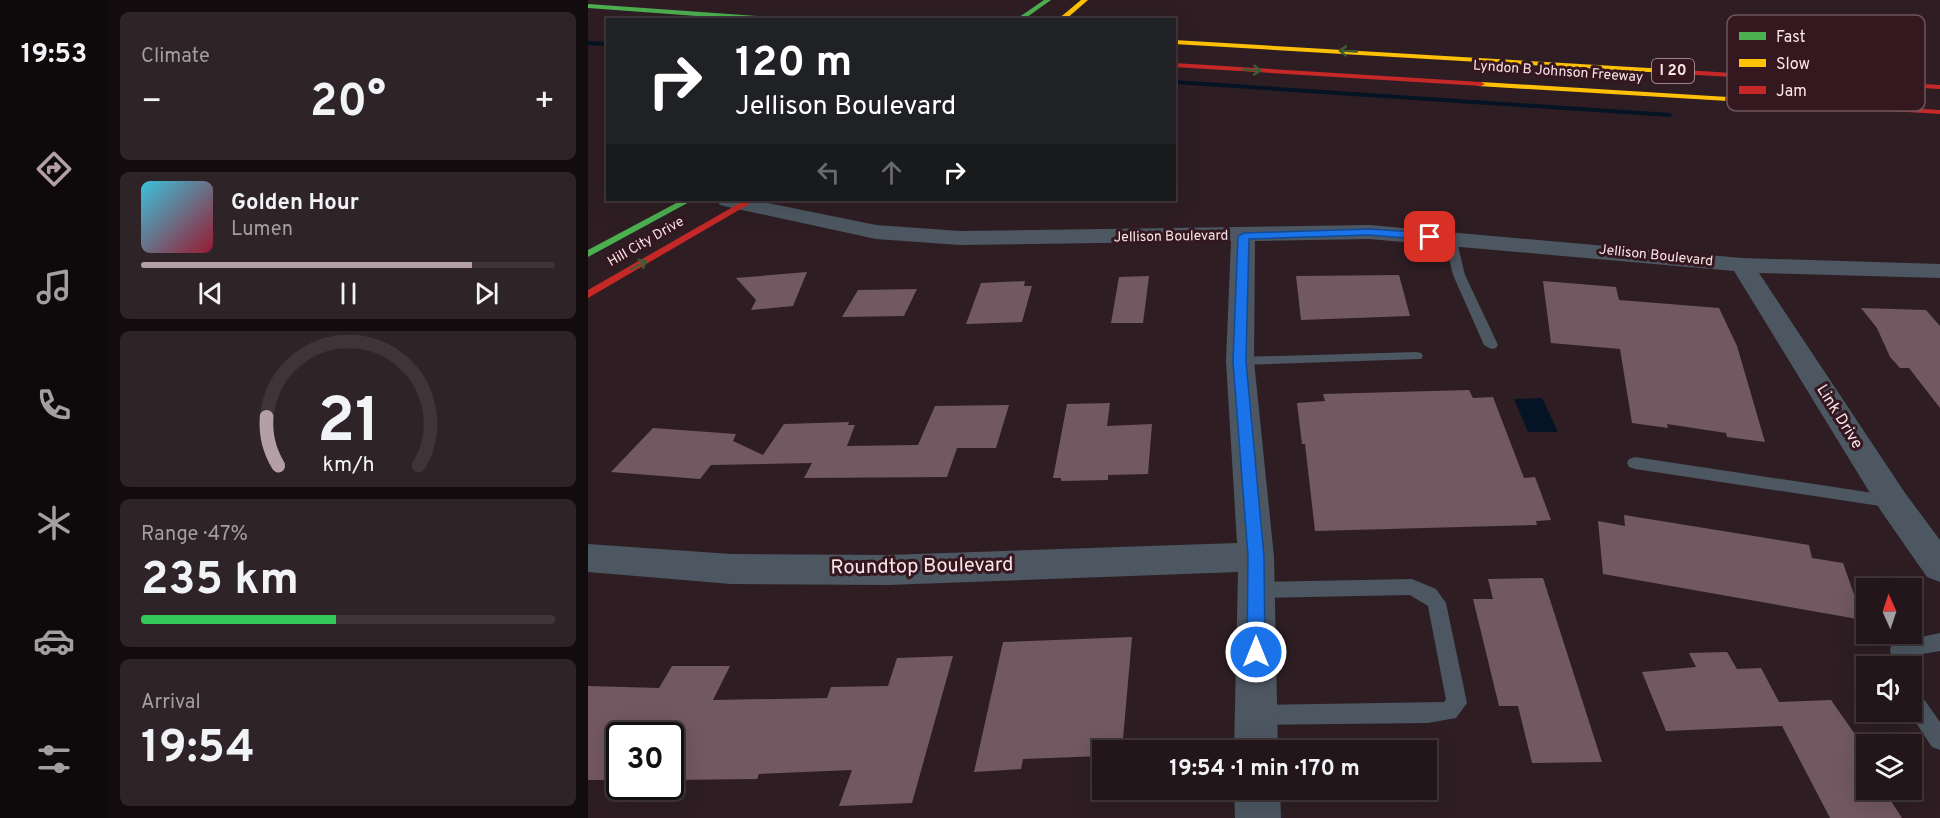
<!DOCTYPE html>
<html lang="en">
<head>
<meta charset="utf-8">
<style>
  :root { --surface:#22161a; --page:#2e2327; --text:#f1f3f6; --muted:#a29fa2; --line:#3f3539; --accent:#b39fa4 }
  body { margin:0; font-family:Overpass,sans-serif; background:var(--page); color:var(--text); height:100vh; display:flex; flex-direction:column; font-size:22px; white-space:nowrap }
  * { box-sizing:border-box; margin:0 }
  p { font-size:20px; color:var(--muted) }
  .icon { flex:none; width:33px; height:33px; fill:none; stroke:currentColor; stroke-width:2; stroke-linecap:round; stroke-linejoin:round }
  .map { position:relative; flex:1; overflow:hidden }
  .side { display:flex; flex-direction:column; gap:12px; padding:12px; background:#130c0e; width:480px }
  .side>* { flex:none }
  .banner { position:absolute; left:18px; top:18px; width:570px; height:183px; border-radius:0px; box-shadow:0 6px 24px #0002,0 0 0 2px var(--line); background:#202124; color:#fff; overflow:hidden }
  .needle { width:39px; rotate:357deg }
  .tools { position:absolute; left:1268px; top:578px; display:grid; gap:12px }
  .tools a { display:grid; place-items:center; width:66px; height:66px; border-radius:0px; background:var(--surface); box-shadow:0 6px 24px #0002,0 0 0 2px var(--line); font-size:30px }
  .speed { position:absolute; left:18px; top:722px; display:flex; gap:12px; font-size:30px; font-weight:700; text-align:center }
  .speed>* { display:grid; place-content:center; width:78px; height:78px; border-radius:50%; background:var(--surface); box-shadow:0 6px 24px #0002,0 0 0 2px var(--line); line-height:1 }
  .speed .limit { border:3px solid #111; border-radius:9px; background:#fff; color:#111 }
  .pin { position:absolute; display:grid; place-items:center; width:51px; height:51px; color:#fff; margin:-26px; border-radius:12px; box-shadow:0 3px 9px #0006 }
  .me { position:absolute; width:66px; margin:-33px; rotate:0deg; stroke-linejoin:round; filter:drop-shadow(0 0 4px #0008) }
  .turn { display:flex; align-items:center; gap:21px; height:126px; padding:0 30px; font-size:27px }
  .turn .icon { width:78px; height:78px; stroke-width:2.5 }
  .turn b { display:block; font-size:42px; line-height:51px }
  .lanes { display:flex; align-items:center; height:57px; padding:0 30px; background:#0003; justify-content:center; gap:30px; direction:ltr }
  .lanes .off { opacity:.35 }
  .big { font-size:45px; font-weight:700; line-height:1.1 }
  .side .tile { flex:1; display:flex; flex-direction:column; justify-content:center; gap:9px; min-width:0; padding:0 21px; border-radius:9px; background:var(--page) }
  .side .dial { align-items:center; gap:0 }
  .dial svg { height:156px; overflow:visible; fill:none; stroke:var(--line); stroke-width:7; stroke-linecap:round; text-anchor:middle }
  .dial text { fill:var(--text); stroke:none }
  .song { display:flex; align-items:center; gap:18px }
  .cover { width:72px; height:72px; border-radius:9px; background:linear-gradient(135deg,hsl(190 70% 55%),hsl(350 70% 35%)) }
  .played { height:6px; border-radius:3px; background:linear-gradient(90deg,var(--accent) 80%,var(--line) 80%) }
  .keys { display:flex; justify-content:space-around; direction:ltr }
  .heat { display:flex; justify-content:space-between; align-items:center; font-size:33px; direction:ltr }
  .charge { height:9px; border-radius:4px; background:linear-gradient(90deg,#34c759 47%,var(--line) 0) }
  .trip { position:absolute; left:504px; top:740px; width:345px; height:60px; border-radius:0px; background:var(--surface); box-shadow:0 6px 24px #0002,0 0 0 2px var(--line); font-weight:700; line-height:60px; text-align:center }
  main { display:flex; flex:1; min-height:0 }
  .tab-bar { display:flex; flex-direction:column; width:108px; justify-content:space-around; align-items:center; background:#0e090a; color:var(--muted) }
  .tab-bar .icon { width:42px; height:42px }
  .tab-bar .active { color:var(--accent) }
  .tab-bar b { font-size:27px; color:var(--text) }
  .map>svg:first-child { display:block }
  .water { fill:#041425 }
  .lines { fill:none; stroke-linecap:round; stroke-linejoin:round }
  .stream { fill:#041425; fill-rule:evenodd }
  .building { fill:#725860 }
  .lane { fill:#4c5762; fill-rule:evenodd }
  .street { fill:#4c5762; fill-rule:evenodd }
  .fast { fill:#4caf50; fill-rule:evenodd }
  .slow { fill:#ffc107; fill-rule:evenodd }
  .jam { fill:#c62828; fill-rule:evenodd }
  .oneway { stroke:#3f5b36 }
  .route { fill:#1a73e8; stroke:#114b97; stroke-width:1.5 }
  .labels { text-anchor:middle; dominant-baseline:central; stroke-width:6; stroke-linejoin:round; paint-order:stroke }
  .far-street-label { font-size:14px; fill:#fbe5ea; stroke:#351720 }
  .shield { fill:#351720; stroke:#c0a7ad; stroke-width:1.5 }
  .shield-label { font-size:15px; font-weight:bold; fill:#fbe5ea }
  .street-label { font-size:16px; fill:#fbe5ea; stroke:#351720 }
  .near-street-label { font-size:20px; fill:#fbe5ea; stroke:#351720 }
  .key { fill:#351720; stroke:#70555d; stroke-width:1.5 }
  .key-label { font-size:16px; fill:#fbe5ea }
</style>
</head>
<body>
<main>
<nav class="tab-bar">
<b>19:53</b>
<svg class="icon active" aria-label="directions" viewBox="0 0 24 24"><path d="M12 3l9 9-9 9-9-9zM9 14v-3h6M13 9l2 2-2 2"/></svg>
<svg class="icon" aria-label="music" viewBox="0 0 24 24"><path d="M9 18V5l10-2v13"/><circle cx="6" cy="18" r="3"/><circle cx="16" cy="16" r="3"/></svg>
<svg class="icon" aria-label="phone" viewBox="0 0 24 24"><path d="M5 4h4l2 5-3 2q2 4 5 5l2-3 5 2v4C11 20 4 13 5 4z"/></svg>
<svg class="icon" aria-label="climate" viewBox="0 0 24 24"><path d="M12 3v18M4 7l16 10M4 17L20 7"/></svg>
<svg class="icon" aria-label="car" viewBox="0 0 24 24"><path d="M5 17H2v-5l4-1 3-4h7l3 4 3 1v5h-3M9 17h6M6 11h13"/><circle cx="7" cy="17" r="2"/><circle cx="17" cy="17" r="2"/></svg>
<svg class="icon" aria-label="filters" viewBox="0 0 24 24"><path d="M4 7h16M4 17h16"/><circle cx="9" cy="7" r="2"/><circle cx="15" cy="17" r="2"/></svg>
</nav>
<section class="side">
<div class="tile"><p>Climate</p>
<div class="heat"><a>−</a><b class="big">20°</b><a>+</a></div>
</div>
<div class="tile">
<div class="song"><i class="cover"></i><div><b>Golden Hour</b><p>Lumen</p></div></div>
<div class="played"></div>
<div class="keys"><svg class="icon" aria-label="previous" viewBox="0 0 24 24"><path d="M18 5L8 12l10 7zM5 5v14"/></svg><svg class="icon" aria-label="pause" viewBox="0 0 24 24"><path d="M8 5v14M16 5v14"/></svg><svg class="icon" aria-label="next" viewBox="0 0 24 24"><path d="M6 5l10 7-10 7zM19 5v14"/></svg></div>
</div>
<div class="tile dial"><svg viewBox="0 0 100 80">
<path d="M14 69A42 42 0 1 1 86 69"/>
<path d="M14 69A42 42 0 0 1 8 44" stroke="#b39fa4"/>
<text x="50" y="56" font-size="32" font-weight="700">21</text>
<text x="50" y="72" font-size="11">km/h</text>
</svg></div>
<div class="tile"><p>Range · 47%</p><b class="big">235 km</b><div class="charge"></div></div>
<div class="tile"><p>Arrival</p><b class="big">19:54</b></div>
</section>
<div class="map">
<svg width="1352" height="818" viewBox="0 0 1352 818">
  <rect width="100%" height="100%" fill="#2e1e23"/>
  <polygon class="water" points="954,398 970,432 940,432 926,399"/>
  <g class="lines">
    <g class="stream">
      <polygon points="0,41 20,42 20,46 0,45"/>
      <polygon points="586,80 1082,113 1085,115 1082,117 586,84"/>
    </g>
  </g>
  <g class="building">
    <polygon points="219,272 205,306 163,310 168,300 148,278"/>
    <polygon points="811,275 822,316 713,320 708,276"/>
    <polygon points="561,276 555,323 523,323 531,277"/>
    <polygon points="437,281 436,286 444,286 434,322 378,324 393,283"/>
    <polygon points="955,281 1028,287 1031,300 1131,308 1149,346 1177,442 1139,437 1138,433 1079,424 1080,428 1044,423 1032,349 963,343"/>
    <polygon points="329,289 316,316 254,317 270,290"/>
    <polygon points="1273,308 1338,310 1352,326 1352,408 1321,368 1312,368 1302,357 1289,328"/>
    <polygon points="881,390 885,398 905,397 936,478 947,477 963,520 948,521 949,525 727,531 717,444 714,444 709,403 737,401 735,394"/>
    <polygon points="522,403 519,426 564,424 560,474 520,475 520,480 473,481 473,478 465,478 479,404"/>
    <polygon points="421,405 408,448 369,448 359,477 216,478 224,463 123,465 112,479 23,472 65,428 148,434 145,441 175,455 196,424 261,422 260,425 267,425 259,446 330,445 347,406"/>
    <polygon points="1036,515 1221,545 1224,558 1255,563 1275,620 1015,574 1010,521 1037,526"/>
    <polygon points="955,578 1014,762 944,763 930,706 911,706 885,599 905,599 900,579"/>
    <polygon points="544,637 534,750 514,750 514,756 435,759 433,769 386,772 415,642"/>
    <polygon points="1139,652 1149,669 1173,668 1191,702 1243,700 1278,750 1278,789 1295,789 1314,818 1242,818 1194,726 1078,731 1054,672 1108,667 1101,653"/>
    <polygon points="365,656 324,803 251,806 264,770 171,774 169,779 82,780 82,735 32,735 32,780 0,780 0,686 71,688 84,666 142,666 125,700 239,698 243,687 300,686 309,658"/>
  </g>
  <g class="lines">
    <g class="lane">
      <polygon points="862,235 868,238 877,275 910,345 908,348 903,349 896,345 865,275 856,238"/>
      <polygon points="828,352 833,353 835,356 833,359 652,365 645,361 652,357"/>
      <polygon points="1047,457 1305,496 1311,498 1313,502 1311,506 1305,508 1047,469 1041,467 1039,463 1041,459"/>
      <polygon points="824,579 848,589 858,603 879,703 868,718 840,723 669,725 662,722 658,715 662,708 669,705 856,702 858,700 840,606 822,595 668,598 661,595 659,590 661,585 668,582"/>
      <polygon points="1352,633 1352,651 1323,656 1323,668 1323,666 1304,666 1302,649 1305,643"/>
      <polygon points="1323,688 1330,691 1352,722 1352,750 1344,747 1320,711 1323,711"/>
    </g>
    <g class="street">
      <polygon points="129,200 165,200 288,225 372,231 781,225 1154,258 1352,264 1352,278 1171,273 1317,493 1352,540 1352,582 1339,577 1293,511 1146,271 781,239 667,241 666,361 686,557 690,750 646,750 650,572 300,585 143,584 0,572 0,544 143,554 300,555 649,543 638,361 643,241 372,245 288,239 140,207 132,205"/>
      <polygon points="646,789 692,789 693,818 647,818"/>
    </g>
    <g class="fast">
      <polygon points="456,0 463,0 435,20 427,20"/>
      <polygon points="0,4 198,18 201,20 163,20 0,8"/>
      <polygon points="94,200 105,200 0,257 0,250"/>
    </g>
    <g class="slow">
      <polygon points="493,0 500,0 477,20 469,20"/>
      <polygon points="586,40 1095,70 1099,72 1095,74 586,44"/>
      <polygon points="893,82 1140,97 1144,99 1140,101 890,86 889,84"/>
    </g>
    <g class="jam">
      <polygon points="586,63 893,82 897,84 893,86 586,67"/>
      <polygon points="1095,70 1352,85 1352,89 1092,74 1091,72"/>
      <polygon points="1137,97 1352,110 1352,114 1140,101 1137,101"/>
      <polygon points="157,200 168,200 0,298 0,290"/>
    </g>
  </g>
  <defs><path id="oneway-shaft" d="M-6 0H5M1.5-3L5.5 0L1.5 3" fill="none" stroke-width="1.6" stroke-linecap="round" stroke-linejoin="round" transform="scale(1.5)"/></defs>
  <g class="oneway">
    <use href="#oneway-shaft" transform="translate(760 51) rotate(-177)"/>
    <use href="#oneway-shaft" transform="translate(664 70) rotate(3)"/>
    <use href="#oneway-shaft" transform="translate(51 265) rotate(-30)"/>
  </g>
  <polygon class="route" points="781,229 842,233 847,237 842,240 781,235 661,239 658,361 676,556 677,652 674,658 668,660 661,658 659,652 660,556 645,361 650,236 656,233"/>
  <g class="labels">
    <g class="far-street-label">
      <text transform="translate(970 72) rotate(4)">Lyndon B Johnson Freeway</text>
      <text transform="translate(583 237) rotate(-1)">Jellison Boulevard</text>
      <text transform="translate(58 242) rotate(-30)">Hill City Drive</text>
      <text transform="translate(1068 256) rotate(6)">Jellison Boulevard</text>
    </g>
    <rect class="shield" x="1064" y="59" width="42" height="24" rx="4.5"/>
    <g class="shield-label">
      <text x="1085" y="71">I 20</text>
    </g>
    <g class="street-label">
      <text transform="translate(1251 417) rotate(58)">Link Drive</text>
    </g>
    <g class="near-street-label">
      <text transform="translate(334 567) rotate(-1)">Roundtop Boulevard</text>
    </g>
  </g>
  <rect x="1139" y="15" width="198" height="96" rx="9" class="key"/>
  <rect x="1151" y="32" width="27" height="8" fill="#4caf50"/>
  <rect x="1151" y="59" width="27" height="8" fill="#ffc107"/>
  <rect x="1151" y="86" width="27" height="8" fill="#c62828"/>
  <g class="key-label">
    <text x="1188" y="42">Fast</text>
    <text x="1188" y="69">Slow</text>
    <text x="1188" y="96">Jam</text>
  </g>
</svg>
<div class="tools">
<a><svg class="needle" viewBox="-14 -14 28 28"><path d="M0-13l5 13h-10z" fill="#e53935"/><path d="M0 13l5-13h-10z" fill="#a29fa2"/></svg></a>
<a><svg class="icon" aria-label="sound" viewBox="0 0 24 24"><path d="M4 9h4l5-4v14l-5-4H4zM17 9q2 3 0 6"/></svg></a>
<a><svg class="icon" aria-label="layers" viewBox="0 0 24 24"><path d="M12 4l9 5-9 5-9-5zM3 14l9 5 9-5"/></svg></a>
</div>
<div class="speed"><div class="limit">30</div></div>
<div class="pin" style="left:842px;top:237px;background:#d93025"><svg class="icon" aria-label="arrive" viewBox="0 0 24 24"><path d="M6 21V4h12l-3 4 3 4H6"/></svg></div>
<svg class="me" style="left:668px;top:652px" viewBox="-20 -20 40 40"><circle r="17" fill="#1a73e8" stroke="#fff" stroke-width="3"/><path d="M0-11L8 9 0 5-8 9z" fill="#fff"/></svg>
<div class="trip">19:54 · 1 min · 170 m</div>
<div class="banner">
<div class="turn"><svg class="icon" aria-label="right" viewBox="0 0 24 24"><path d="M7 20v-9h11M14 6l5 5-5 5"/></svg><div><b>120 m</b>Jellison Boulevard</div></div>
<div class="lanes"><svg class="icon off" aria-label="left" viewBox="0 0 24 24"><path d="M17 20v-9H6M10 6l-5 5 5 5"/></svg><svg class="icon off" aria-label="ahead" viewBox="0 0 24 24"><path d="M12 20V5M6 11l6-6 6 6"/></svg><svg class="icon" aria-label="right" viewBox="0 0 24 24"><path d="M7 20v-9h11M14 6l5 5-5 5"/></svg></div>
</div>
</div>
</main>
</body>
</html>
